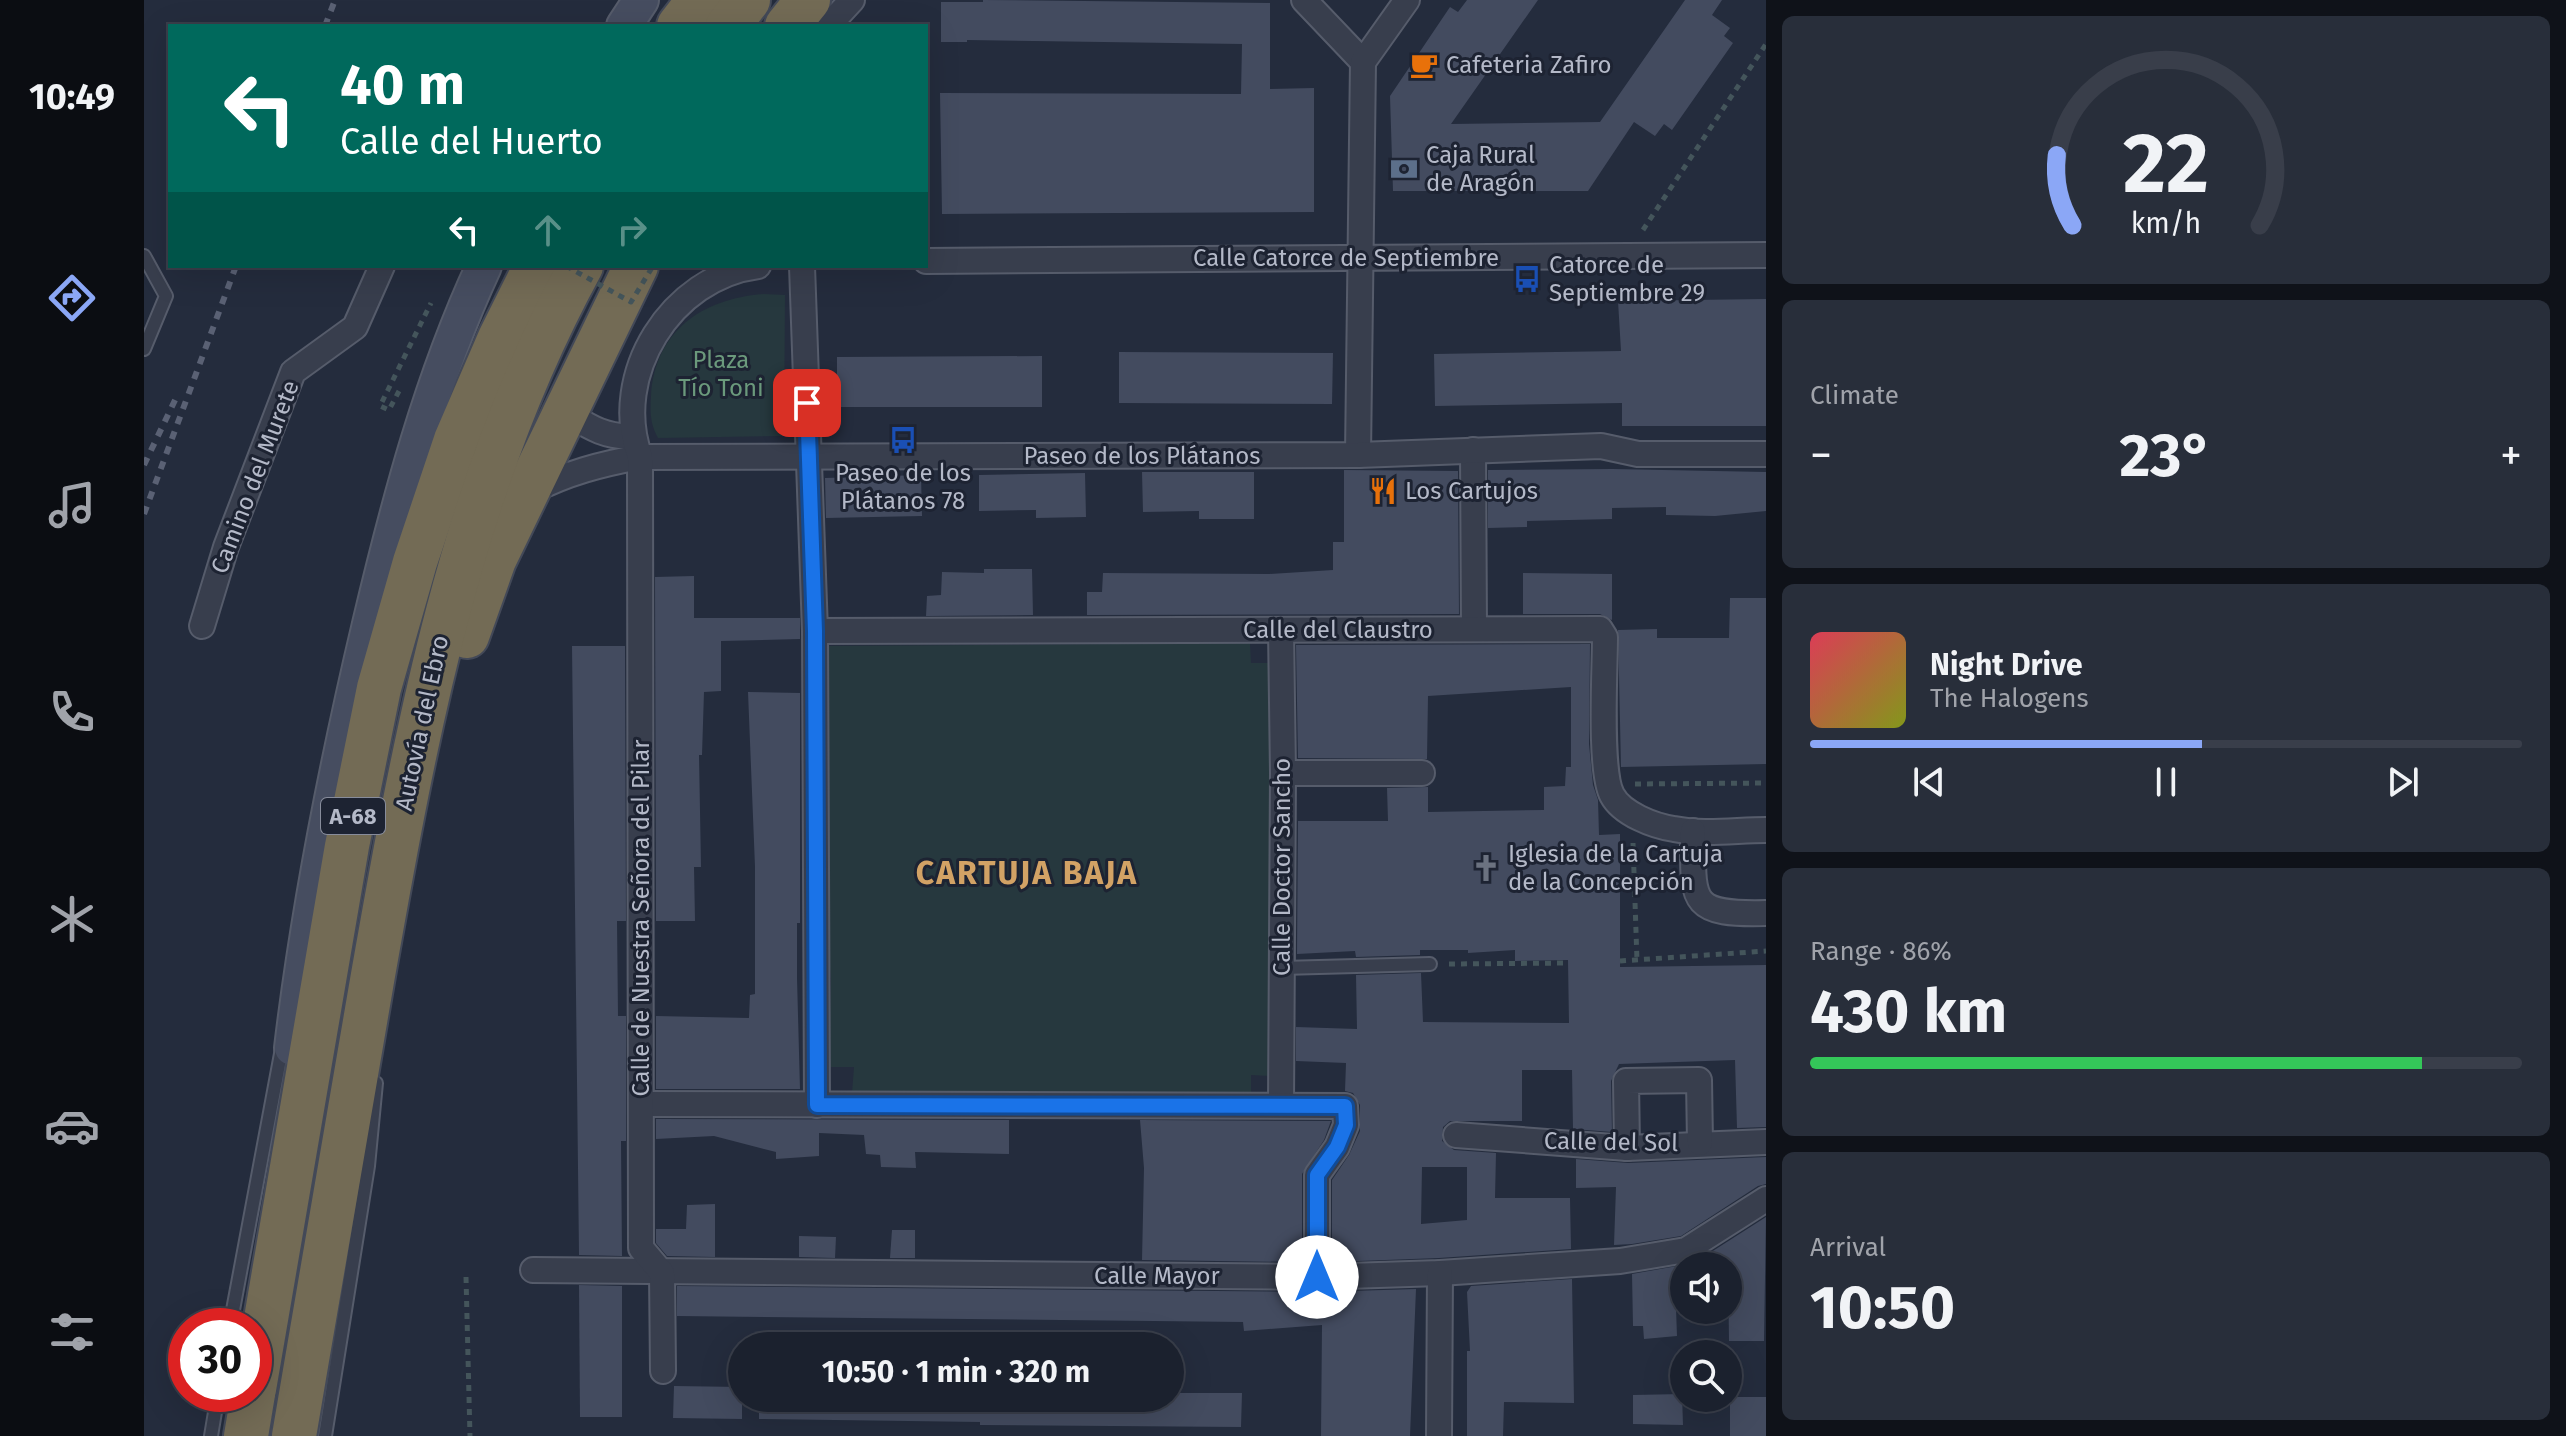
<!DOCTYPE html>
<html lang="en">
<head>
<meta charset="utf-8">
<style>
  :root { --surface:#1b212e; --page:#282e3a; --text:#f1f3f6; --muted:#a0a3aa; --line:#393e4a; --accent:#8ba7f6 }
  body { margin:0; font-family:"Fira Sans",sans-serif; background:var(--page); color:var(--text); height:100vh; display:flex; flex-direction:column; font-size:30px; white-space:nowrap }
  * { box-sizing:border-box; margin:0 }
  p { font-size:26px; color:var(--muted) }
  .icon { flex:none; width:44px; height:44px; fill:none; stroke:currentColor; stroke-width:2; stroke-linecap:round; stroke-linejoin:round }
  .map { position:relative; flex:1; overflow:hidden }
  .drawer { display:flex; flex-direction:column; gap:16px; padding:16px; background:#0f1219; width:800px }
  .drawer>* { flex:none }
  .hud { position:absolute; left:24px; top:24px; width:760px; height:244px; border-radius:0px; box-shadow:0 8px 32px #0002,0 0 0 2px var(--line); background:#00695c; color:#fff; overflow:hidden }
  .tools { position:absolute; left:1526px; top:1252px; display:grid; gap:16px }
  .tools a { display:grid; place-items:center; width:72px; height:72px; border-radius:50%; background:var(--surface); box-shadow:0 8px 32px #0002,0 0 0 2px var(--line); font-size:40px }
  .speed { position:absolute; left:24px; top:1308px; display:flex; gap:16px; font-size:40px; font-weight:700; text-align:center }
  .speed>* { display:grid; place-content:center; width:104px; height:104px; border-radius:50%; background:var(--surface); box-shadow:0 8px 32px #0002,0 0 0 2px var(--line); line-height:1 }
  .speed .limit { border:12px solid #d22; background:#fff; color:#111 }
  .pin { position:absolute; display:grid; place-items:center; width:68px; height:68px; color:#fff; margin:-34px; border-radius:16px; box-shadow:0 4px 12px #0006 }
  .me { position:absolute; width:88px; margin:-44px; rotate:0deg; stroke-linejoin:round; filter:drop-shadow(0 0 6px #0008) }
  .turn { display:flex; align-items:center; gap:28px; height:168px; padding:0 40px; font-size:36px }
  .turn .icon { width:104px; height:104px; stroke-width:2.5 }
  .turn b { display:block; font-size:56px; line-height:68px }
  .lanes { display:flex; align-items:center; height:76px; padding:0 40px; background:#0003; justify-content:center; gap:40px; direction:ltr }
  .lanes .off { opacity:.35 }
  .big { font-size:60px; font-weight:700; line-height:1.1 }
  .drawer .tile { flex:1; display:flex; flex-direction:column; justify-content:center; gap:12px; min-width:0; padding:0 28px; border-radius:12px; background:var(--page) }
  .drawer .dial { align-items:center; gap:0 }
  .dial svg { height:208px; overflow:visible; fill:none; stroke:var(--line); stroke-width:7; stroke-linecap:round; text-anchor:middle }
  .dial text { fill:var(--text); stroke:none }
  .song { display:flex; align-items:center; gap:24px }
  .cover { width:96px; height:96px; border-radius:12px; background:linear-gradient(135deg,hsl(350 70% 55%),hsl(70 70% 35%)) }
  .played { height:8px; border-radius:4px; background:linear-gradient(90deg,var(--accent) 55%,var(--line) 55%) }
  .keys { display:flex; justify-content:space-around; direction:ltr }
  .heat { display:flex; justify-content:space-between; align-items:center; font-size:44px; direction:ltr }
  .charge { height:12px; border-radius:6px; background:linear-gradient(90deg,#34c759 86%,var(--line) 0) }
  .trip { position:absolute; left:584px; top:1332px; width:456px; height:80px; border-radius:40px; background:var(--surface); box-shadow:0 8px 32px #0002,0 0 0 2px var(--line); font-weight:700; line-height:80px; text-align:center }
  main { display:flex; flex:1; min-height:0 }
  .dock { display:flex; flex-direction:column; width:144px; justify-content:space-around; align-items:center; background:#0b0d12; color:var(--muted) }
  .dock .icon { width:56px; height:56px }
  .dock .active { color:var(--accent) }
  .dock b { font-size:36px; color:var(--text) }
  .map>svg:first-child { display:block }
  .green { fill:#26383e }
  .building { fill:#434b5f; fill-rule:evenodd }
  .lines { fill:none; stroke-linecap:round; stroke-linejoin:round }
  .lane-casing { stroke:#565c6b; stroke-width:16 }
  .street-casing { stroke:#565c6b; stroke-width:28 }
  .secondary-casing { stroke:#565c6b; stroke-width:38 }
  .highway-casing { stroke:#434958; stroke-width:48 }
  .path { stroke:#44555b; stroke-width:5; stroke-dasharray:6 6; stroke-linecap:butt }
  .lane { stroke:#383e4d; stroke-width:12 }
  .street { stroke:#383e4d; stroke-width:24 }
  .secondary { stroke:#464d60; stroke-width:34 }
  .highway { stroke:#736b55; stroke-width:44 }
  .rail { stroke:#5a6174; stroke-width:6; stroke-dasharray:8 8; stroke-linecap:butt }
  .path-bridge { stroke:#44555b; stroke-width:5; stroke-dasharray:6 6; stroke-linecap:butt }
  .route-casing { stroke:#114b97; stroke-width:20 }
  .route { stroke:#1a73e8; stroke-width:14 }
  .labels { text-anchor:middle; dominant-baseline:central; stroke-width:6; stroke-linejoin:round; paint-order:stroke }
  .shield { fill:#1d2332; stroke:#878c9b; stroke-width:2 }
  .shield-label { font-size:22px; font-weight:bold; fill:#b4b9c8 }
  .poi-label { font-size:24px; fill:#b4b9c8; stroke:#1d2332; text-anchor:start }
  .street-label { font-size:24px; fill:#b4b9c8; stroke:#1d2332 }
  .park-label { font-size:24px; fill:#6b997c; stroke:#1d2332 }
  .district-label { font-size:32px; font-weight:bold; letter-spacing:2px; fill:#d2a265; stroke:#1d2332 }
</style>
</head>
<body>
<main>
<nav class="dock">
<b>10:49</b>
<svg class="icon active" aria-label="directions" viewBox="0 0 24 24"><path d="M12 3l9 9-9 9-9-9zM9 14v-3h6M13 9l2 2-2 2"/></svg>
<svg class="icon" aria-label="music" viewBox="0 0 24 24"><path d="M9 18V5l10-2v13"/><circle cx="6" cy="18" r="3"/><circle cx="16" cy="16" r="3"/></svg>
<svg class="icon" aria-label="phone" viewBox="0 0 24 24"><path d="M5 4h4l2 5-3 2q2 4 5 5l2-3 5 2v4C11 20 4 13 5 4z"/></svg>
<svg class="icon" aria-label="climate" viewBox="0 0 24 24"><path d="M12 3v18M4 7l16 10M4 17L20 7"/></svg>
<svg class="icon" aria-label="car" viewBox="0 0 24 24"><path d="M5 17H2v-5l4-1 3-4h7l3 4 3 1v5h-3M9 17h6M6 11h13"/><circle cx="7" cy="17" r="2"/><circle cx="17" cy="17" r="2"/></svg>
<svg class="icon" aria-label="filters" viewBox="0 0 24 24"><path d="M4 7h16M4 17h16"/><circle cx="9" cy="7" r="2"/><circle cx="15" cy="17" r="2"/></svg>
</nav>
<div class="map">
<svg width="1622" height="1436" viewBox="0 0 1622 1436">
  <rect width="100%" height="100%" fill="#242c3d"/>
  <g class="green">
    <path d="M619 294 641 295 640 436 514 438C506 424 506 412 507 396 511 331 558 299 619 294Z"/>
    <polygon points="1106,643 1107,663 1128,663 1126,1076 1107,1075 1107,1096 708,1093 710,1067 684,1067 687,979 684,948 679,646"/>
  </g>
  <g class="building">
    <polygon points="839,0 1126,3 1126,89 1170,88 1170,212 798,214 796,93 1097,94 1098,44 823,40 823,42 797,42 797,2 839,2"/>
    <polygon points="1323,0 1394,0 1307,124 1456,122 1541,0 1578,0 1568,15 1586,28 1580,36 1589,43 1528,130 1520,124 1511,136 1490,122 1444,191 1249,191 1246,96 1306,7 1314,12"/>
    <polygon points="1622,299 1622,426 1478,426 1478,403 1291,406 1290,354 1477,351 1474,301"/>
    <polygon points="975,352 1189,353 1188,404 975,403"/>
    <polygon points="898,356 898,407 693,407 693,357"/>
    <polygon points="1468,469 1622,472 1622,511 1571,516 1522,515 1522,507 1468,508 1468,519 1383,521 1383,527 1344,528 1344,470"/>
    <polygon points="1200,470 1314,471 1315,614 943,615 943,592 958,592 959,573 1125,574 1189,570 1189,542 1200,542"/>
    <polygon points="998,472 1110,472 1110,519 1055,519 1055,511 999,512"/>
    <polygon points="941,473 942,517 892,518 892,510 835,511 835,475"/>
    <polygon points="777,475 778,516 682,518 681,478"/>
    <polygon points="840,569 888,569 889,615 782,616 783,596 797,595 798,572 840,573"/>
    <polygon points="1379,573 1468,574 1468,620 1456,614 1379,614"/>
    <polygon points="550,576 550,618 656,618 656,639 577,641 577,691 560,692 558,755 555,755 557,867 550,867 551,921 512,921 511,577"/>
    <polygon points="1586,598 1622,598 1622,764 1477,767 1474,630 1513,629 1513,638 1585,638"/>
    <path d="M1446 644 1445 744 1449 785 1454 800 1455 835 1476 834V967L1622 965V1127L1593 1128 1591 1060 1475 1064 1467 1081 1468 1132 1429 1129 1428 1070H1378V1121H1306L1299 1127 1298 1141 1310 1150 1352 1153 1351 1198H1426L1427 1249 1295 1258 1188 1262V1180L1205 1155 1216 1131V1105L1209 1093 1201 1091 1202 1063 1152 1061V1027L1213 1029 1212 975 1277 973 1279 1022 1425 1023 1424 960 1371 961V950L1324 953V950H1276V955L1212 957 1211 951 1153 954 1154 821H1244L1243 788 1284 787V812L1400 810V787L1421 786 1422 767H1427V687L1284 696 1283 759 1154 758 1152 645ZM1278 1167H1323V1220L1277 1224Z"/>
    <polygon points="428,646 481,646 482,921 473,921 474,1016 482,1016 482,1141 477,1141 478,1256 435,1255"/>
    <polygon points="604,692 656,693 656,923 653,923 653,978 656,1089 512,1089 512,1016 605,1018 606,995 611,994 611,867"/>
    <polygon points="512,1119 865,1120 865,1154 771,1152 772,1168 737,1167 736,1155 722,1154 720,1135 675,1133 675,1156 632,1159 632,1152 570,1136 512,1139"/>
    <polygon points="996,1120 1187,1121 1180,1140 1158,1174 1158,1262 998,1260 1000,1168"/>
    <polygon points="1622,1157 1622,1184 1614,1186 1537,1236 1488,1244 1470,1245 1472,1187 1432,1188 1432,1159 1484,1163"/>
    <polygon points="571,1204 571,1257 523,1256 512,1243 512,1229 542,1229 543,1205"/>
    <polygon points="1622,1217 1620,1341 1585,1341 1584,1266 1540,1266 1540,1307 1532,1308 1533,1336 1500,1339 1499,1326 1489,1326 1488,1274 1550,1263"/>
    <polygon points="748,1230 771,1230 771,1258 746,1258"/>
    <polygon points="655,1236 692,1237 691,1258 655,1257"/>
    <polygon points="1428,1279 1430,1403 1360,1402 1359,1436 1323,1436 1323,1351 1326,1351 1323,1292 1327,1286"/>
    <polygon points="435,1285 478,1286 478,1417 436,1417"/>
    <polygon points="533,1286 1173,1292 1272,1289 1266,1436 1177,1436 1178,1325 1100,1331 1099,1322 533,1316"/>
    <polygon points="530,1386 598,1387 598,1419 529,1418"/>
    <polygon points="1026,1393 1098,1393 1097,1427 836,1425 836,1422 615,1419 615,1398 1026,1398"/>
    <polygon points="1538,1394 1539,1425 1489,1424 1489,1395"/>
    <rect x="1586" y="1397" width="36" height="39"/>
  </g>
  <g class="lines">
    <g class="lane-casing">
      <g id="lane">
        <polyline points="0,256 22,296 0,349"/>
        <polyline points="1138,968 1286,964"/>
        <polyline points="86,1326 139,1043"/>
        <polyline points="67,1436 74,1394"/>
        <polyline points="181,1436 224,1166 232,1083"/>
      </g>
    </g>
    <g class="street-casing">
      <g id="street">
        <polyline points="1160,0 1219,62"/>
        <polyline points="684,26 708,0"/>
        <polyline points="782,261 1622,255"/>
        <polyline points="658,266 671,631 673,1105"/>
        <path d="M421 412C444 426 461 438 489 436"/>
        <polyline points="1329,450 1330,629"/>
        <polyline points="1214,455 1219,62 1263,0"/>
        <path d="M388 491C423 473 457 464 496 457L1214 455 1457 446 1494 454H1622"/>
        <polyline points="58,626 82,547 149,372 211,327 238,266"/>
        <polyline points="1137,630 1139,773 1137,1105"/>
        <path d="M671 631 1456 629 1461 637C1461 669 1455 771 1468 795 1478 814 1510 826 1530 829 1560 835 1592 830 1622 830"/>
        <polyline points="1139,773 1278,773"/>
        <path d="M1549 831C1549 902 1544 915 1622 913"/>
        <polyline points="497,1104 1201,1106 1202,1125 1193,1147 1173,1175 1173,1277"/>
        <polyline points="1312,1135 1483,1148 1622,1142"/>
        <polyline points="1483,1148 1482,1081 1555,1080 1556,1143"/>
        <polyline points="389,1270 1173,1277 1296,1273 1476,1261 1542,1250 1622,1199"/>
        <path d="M519 1371 518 1273 497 1248 496 457C466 375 527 277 614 266"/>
        <polyline points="1295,1436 1296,1273"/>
      </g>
    </g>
    <g class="secondary-casing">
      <g id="secondary">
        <polyline points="480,26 497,0"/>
        <path d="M148 1048C165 905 193 764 226 624 255 502 287 380 340 266"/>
      </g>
    </g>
    <g class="highway-casing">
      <g id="highway">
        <polyline points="535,26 555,0"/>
        <polyline points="584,26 604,0"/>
        <polyline points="643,26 664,0"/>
        <polyline points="323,636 350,560 492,266"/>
        <polyline points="110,1389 203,846 235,688 271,562 312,440 356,338 392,266"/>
        <polyline points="102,1436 109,1394"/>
        <path d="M150 1436C176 1282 203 1128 229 975 272 731 317 485 437 266"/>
      </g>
    </g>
    <g class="path">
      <polyline points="1499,230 1622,44"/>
      <polyline points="255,391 245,410 236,406 287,303"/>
      <polyline points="1491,784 1622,783"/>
      <polyline points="1489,843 1493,961"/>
      <polyline points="1476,961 1622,951"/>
      <polyline points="1305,964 1424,963"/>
      <polyline points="322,1277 326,1436"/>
    </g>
    <use href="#lane" class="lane"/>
    <use href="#street" class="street"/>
    <use href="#secondary" class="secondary"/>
    <use href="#highway" class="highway"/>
    <g class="rail">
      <polyline points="181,26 191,0"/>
      <polyline points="0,465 33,396"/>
      <polyline points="0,514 92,266"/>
    </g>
    <polyline class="path-bridge" points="422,266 487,302 509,266"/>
  </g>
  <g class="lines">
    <g class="route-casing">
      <polyline id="route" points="663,403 671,631 673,1105 1201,1106 1202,1125 1193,1147 1173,1175 1173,1277"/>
    </g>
    <use href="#route" class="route"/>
  </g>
  <defs>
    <g id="cafe-bare" transform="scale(2.16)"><path d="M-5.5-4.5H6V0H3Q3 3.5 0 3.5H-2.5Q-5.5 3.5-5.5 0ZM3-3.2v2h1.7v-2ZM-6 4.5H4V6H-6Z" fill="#e8710a" stroke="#1d2332" stroke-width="2.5" paint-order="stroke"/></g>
    <g id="bank-bare" transform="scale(2.16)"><path d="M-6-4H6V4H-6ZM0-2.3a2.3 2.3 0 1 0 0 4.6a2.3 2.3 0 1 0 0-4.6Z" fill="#5c6f8a" stroke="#1d2332" stroke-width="2.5" paint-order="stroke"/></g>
    <g id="bus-bare" transform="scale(2.16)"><path d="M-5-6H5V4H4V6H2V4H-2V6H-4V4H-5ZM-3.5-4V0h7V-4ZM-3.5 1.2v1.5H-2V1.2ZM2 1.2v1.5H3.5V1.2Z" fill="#1a4fb4" stroke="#1d2332" stroke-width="2.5" paint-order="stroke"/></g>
    <g id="restaurant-bare" transform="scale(2.16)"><path d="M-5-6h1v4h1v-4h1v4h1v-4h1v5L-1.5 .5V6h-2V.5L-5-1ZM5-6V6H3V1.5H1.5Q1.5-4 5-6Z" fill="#e8710a" stroke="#1d2332" stroke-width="2.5" paint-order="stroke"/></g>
    <g id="church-bare" transform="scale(2.16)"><path d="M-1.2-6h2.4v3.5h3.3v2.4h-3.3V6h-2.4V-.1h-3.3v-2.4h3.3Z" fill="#6b7280" stroke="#1d2332" stroke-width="2.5" paint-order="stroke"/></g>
  </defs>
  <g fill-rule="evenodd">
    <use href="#cafe-bare" x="1280" y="65"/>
    <use href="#bank-bare" x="1260" y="169"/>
    <use href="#bus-bare" x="1383" y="279"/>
    <use href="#bus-bare" x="759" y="440"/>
    <use href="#restaurant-bare" x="1239" y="491"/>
    <use href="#church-bare" x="1342" y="868"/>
  </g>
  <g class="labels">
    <rect class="shield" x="177" y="798" width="64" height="36" rx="6"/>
    <g class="shield-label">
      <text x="209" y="816">A-68</text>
    </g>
    <g class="poi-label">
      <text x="1302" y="65">Cafeteria Zafiro</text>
      <text x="1282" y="155">Caja Rural<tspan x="1282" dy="28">de Aragón</tspan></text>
      <text x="1405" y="265">Catorce de<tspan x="1405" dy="28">Septiembre 29</tspan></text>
      <text x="759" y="473" text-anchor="middle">Paseo de los<tspan x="759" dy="28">Plátanos 78</tspan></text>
      <text x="1261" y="491">Los Cartujos</text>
      <text x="1364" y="854">Iglesia de la Cartuja<tspan x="1364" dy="28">de la Concepción</tspan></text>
    </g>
    <g class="street-label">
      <text x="1202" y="258">Calle Catorce de Septiembre</text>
      <text x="998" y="456">Paseo de los Plátanos</text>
      <text transform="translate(111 477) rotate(-69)">Camino del Murete</text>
      <text x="1194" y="630">Calle del Claustro</text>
      <text transform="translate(278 723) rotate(-78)">Autovía del Ebro</text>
      <text transform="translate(1138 867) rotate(-90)">Calle Doctor Sancho</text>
      <text transform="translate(497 918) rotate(-90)">Calle de Nuestra Señora del Pilar</text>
      <text transform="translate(1467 1142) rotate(1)">Calle del Sol</text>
      <text x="1013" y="1276">Calle Mayor</text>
    </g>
    <g class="park-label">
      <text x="577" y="360">Plaza<tspan x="577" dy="28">Tío Toni</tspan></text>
    </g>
    <g class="district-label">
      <text x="883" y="873">CARTUJA BAJA</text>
    </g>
  </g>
</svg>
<div class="tools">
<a><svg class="icon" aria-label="sound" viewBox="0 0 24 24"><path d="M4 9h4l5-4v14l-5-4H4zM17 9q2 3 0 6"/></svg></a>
<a><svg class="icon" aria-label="search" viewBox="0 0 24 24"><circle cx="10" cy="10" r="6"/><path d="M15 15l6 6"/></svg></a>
</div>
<div class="speed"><div class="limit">30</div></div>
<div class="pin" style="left:663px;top:403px;background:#d93025"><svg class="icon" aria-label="arrive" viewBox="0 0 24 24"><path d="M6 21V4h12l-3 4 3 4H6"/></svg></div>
<svg class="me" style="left:1173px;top:1277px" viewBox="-20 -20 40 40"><circle r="19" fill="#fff"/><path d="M0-13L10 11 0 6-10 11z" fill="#1a73e8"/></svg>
<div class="trip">10:50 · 1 min · 320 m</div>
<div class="hud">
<div class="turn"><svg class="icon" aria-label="left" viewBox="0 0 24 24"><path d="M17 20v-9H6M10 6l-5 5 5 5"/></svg><div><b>40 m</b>Calle del Huerto</div></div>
<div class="lanes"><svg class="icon" aria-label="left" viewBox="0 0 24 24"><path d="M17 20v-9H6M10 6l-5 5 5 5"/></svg><svg class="icon off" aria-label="ahead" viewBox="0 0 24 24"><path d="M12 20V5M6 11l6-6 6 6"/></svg><svg class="icon off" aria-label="right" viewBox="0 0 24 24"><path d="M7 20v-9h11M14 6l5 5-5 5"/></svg></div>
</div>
</div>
<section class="drawer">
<div class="tile dial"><svg viewBox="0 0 100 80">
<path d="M14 69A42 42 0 1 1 86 69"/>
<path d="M14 69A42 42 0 0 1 8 42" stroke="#8ba7f6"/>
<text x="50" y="56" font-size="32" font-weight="700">22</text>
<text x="50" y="72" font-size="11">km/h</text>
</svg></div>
<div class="tile"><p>Climate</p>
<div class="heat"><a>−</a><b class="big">23°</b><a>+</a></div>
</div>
<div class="tile">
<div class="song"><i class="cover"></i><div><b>Night Drive</b><p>The Halogens</p></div></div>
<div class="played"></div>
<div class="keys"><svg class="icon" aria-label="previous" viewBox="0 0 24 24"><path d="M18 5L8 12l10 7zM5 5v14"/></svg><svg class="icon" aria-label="pause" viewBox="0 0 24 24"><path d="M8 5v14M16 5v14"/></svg><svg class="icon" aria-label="next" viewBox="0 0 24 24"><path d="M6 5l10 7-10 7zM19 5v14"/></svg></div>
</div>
<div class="tile"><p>Range · 86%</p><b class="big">430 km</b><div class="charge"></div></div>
<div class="tile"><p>Arrival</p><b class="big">10:50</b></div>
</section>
</main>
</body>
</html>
